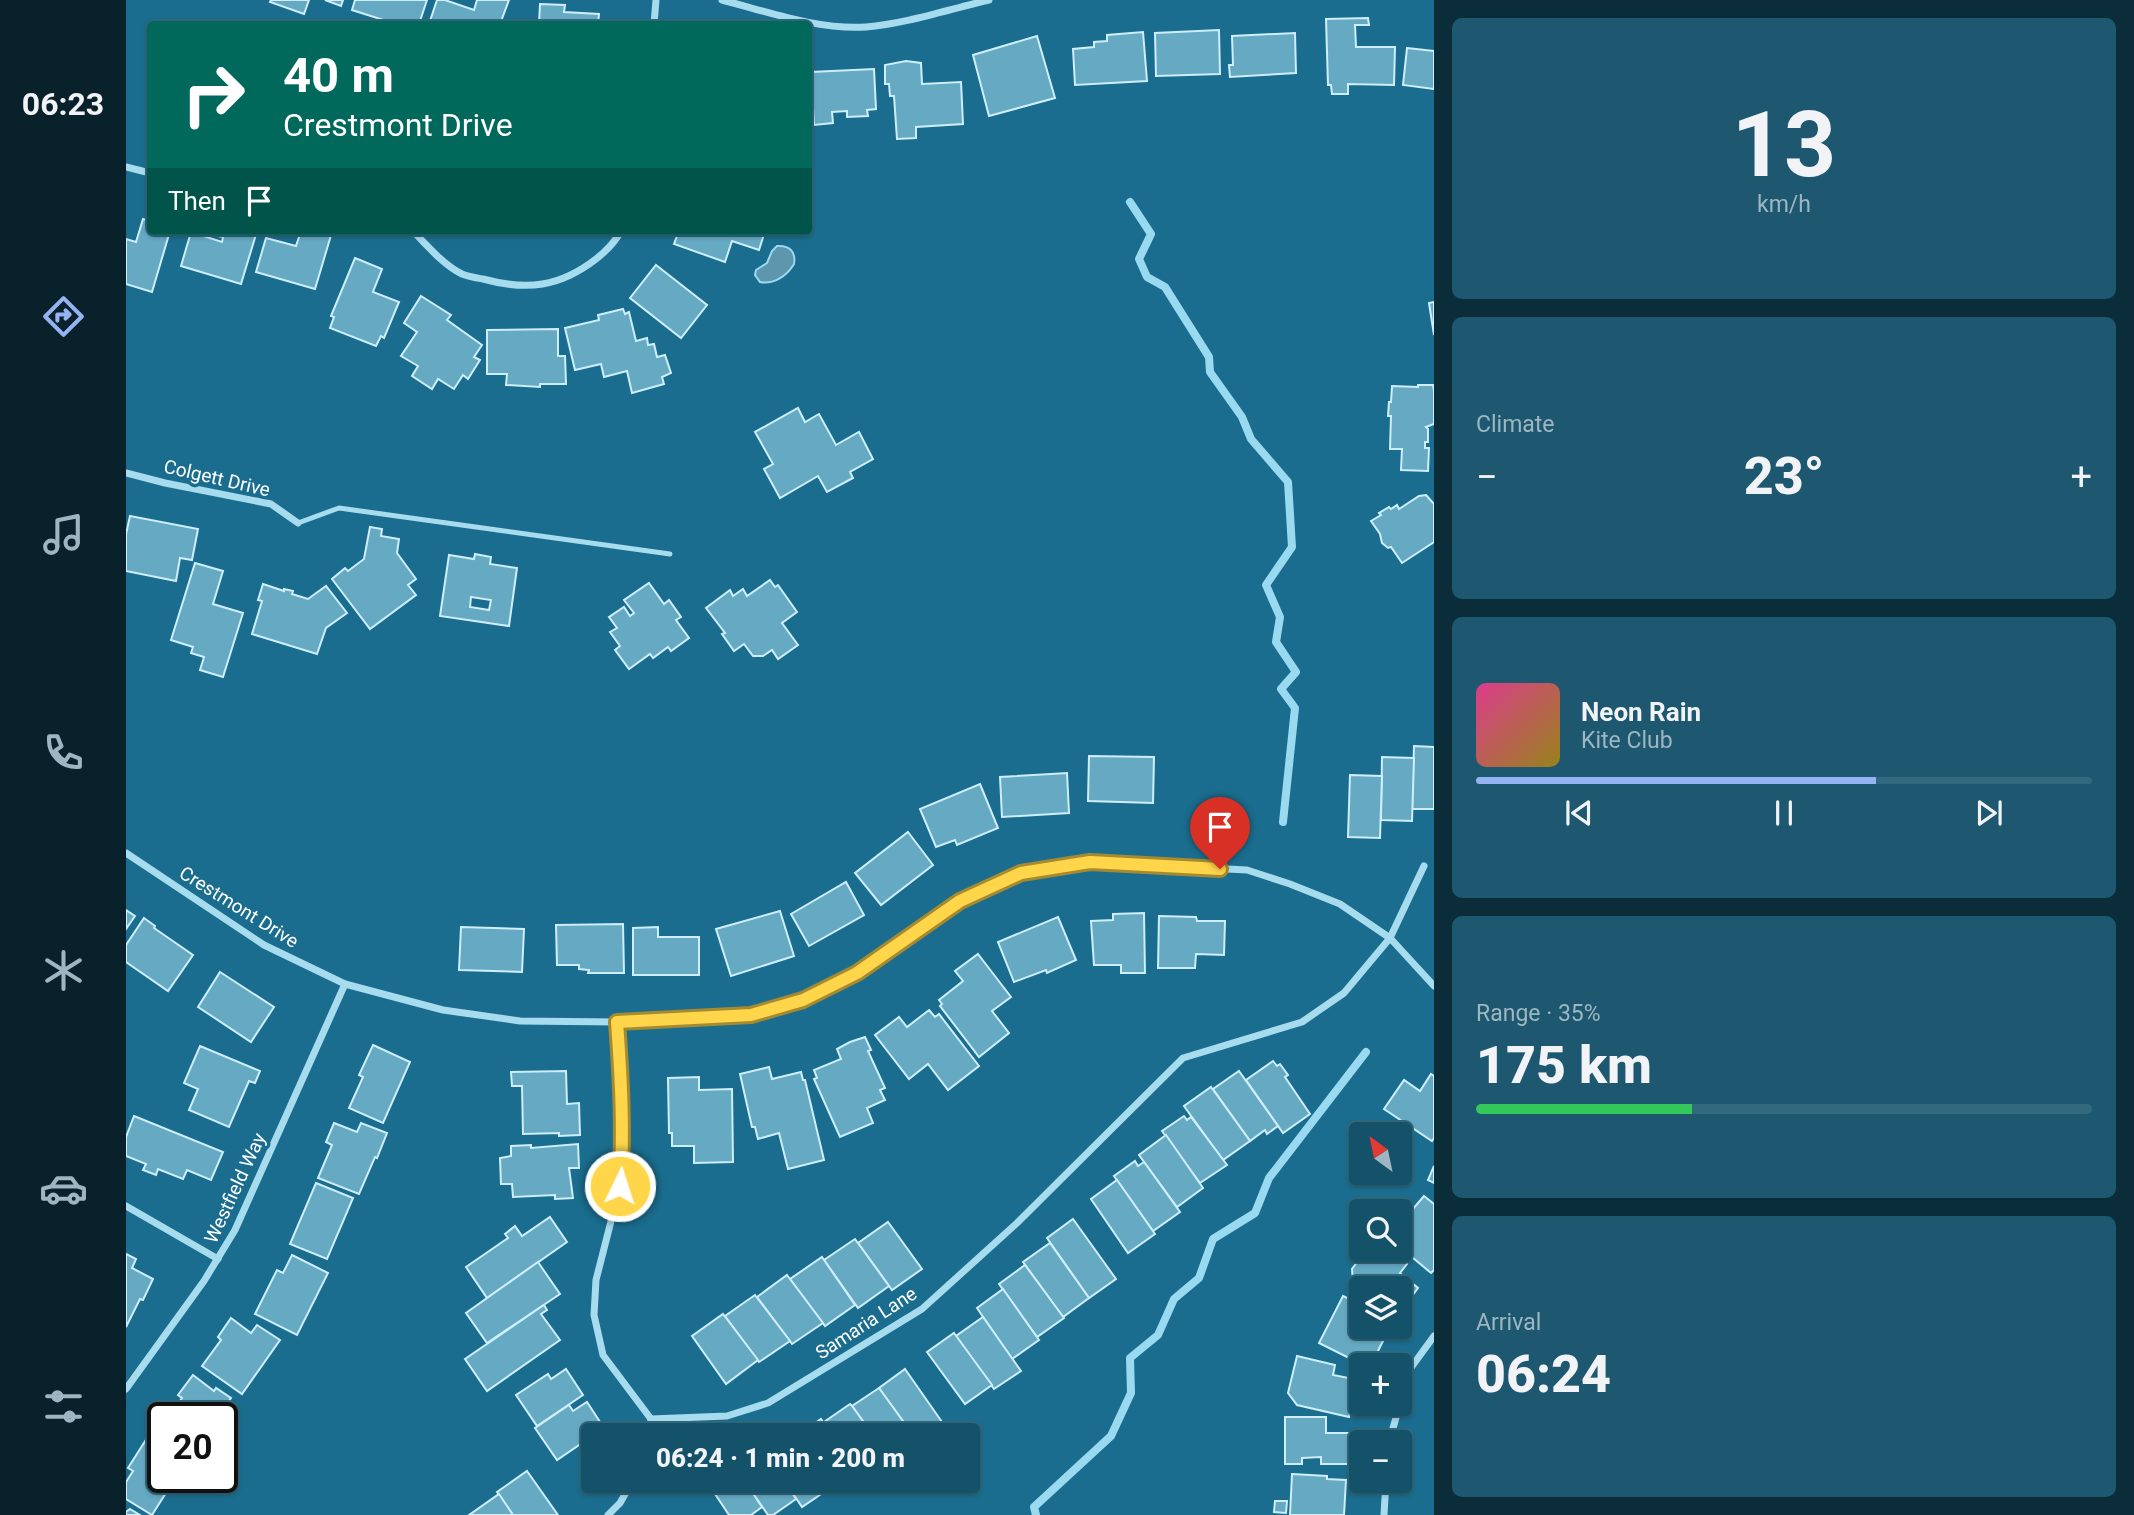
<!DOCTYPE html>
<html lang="en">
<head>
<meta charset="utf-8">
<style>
  :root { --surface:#14526a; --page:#1d5870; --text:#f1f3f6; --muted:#9db6c1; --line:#33697e; --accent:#95b2f1 }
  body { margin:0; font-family:Roboto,sans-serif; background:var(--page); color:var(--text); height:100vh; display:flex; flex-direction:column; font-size:26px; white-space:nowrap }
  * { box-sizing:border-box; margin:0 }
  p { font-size:23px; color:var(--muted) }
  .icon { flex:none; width:38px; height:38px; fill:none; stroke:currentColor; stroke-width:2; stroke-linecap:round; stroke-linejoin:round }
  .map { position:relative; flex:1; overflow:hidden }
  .side { display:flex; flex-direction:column; gap:18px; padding:18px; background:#0b2d3a; width:700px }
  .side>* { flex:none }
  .banner { position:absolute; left:21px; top:21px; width:665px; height:214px; border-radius:7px; box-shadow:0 2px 5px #0004,0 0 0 2px var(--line); background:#00695c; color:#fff; overflow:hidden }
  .needle { width:46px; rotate:327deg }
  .fabs { position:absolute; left:1223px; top:1122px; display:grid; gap:14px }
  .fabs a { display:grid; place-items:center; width:63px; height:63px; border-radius:7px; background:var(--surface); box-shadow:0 2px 5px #0004,0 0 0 2px var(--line); font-size:35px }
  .speed { position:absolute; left:21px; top:1402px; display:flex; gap:14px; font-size:35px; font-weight:700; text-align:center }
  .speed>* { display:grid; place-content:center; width:91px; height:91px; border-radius:50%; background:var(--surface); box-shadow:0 2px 5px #0004,0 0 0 2px var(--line); line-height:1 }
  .speed .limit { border:4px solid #111; border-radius:10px; background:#fff; color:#111 }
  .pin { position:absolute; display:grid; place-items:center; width:60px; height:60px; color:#fff; margin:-72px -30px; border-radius:50% 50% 50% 0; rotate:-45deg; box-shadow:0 0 7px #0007 }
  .pin .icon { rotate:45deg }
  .me { position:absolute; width:77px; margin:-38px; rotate:4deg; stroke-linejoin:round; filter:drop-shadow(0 0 5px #0008) }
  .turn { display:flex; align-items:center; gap:24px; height:147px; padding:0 21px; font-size:32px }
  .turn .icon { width:91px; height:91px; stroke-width:2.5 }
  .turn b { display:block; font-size:49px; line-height:60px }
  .then { display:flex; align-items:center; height:66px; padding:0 21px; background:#0003; gap:14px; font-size:26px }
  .big { font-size:52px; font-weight:800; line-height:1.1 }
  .side .card { flex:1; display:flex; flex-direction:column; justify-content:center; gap:10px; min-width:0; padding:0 24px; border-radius:10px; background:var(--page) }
  .side .dial { align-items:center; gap:0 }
  .dial b { font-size:91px; line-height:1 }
  .song { display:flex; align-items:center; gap:21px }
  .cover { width:84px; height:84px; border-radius:10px; background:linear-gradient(135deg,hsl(330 70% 55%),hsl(50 70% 35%)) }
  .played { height:7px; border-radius:4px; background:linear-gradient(90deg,var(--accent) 65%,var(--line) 65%) }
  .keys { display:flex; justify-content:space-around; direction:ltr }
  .heat { display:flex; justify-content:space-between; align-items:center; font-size:38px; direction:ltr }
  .charge { height:10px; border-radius:5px; background:linear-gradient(90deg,#34c759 35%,var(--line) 0) }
  .trip { position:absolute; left:455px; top:1423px; width:399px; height:70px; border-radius:7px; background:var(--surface); box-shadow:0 2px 5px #0004,0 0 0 2px var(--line); font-weight:800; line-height:70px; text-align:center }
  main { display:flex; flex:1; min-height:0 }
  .tabs { display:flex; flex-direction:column; width:126px; justify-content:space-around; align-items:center; background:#08212a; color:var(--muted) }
  .tabs .icon { width:49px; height:49px }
  .tabs .current { color:var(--accent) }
  .tabs b { font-size:32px; color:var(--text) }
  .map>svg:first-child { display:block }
  .water { fill:#5e97ad; stroke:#9adaf0; stroke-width:2 }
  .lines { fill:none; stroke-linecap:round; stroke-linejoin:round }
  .stream { stroke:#9adaf0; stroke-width:8 }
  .building { fill:#65a9c3; stroke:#cdeefa; stroke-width:2; fill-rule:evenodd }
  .lane { stroke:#a7dbee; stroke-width:5 }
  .street { stroke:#a7dbee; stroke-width:7 }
  .route-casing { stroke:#a68a30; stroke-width:18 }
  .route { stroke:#ffd54a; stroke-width:12 }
  .labels { text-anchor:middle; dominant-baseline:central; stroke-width:7; stroke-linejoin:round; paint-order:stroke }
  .street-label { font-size:19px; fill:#fff; stroke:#1a6d8e }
</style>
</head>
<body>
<main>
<nav class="tabs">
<b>06:23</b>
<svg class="icon current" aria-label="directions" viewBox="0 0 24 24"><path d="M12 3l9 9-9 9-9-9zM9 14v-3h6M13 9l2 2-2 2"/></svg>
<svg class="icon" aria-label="music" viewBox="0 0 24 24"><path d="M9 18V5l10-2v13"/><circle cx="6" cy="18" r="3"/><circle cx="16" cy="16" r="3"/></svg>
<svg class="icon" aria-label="phone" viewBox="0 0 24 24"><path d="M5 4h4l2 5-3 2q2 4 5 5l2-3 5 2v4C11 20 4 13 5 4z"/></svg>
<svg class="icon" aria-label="climate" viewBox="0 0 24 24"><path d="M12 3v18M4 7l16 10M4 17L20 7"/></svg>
<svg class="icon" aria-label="car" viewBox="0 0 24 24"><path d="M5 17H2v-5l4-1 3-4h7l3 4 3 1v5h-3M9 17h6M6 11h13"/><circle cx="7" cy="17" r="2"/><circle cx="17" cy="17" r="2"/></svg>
<svg class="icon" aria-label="filters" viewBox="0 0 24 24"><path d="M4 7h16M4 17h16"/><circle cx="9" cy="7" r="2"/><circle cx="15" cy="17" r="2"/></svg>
</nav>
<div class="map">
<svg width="1308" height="1515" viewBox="0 0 1308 1515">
  <rect width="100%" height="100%" fill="#1a6d8e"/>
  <path class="water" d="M651 246C664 245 670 252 668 264 661 276 647 285 634 282L629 275 630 270 641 263 646 251Z"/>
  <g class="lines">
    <g class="stream">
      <polyline points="1004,202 1025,234 1013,259 1021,277 1039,287 1083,357 1084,372 1116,417 1125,439 1162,482 1166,547 1140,585 1154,617 1150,642 1170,672 1155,689 1169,708 1157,822"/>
      <polyline points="910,1515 908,1507 985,1436 1005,1393 1004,1358 1032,1335 1048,1299 1073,1278 1087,1239 1129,1213 1143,1178 1240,1052"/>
    </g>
  </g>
  <g class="building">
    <polygon points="145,0 183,0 178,14 144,2"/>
    <polygon points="199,0 217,0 215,6"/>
    <polygon points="229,0 301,0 293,24 270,24 226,10"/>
    <polygon points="311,0 319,0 348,10 351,0 383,0 374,24 303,24"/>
    <polygon points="414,4 439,5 438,12 473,14 472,24 413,24"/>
    <polygon points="1242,18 1243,25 1229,25 1230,47 1269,47 1268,85 1222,84 1222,94 1206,94 1205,85 1202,85 1200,19"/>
    <polygon points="1093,30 1094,74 1030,76 1029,33"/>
    <polygon points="1017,32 1021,81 949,85 947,49 968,47 968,42 981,41 981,35"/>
    <polygon points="1169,33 1170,73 1104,77 1103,65 1107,65 1106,36"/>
    <polygon points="911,36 929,98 863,116 847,55"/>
    <polygon points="1281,48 1308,51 1308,89 1277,85"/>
    <polygon points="780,61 795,63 796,84 835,82 837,124 790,127 790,138 771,139 768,96 764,96 763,84 759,84 759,65"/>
    <polygon points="748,69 750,109 741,110 742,116 721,117 721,111 706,112 707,123 688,125 685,72"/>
    <polygon points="17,219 24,221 24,231 44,231 26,292 0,284 0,239 10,242"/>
    <polygon points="93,231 131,231 115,284 55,266 65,232 96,242 97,237 91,236"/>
    <polygon points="175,231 206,232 189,289 130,272 140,238 170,246"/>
    <polygon points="553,231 639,231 633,250 606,241 599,262 548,244"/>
    <polygon points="229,258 256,269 247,292 273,302 258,338 255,336 250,346 204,328 208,317 205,316"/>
    <polygon points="530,265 581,305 555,338 504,298"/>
    <polygon points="295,296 325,315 321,320 356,345 348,357 354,360 342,379 337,375 328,389 312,379 306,389 286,376 292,366 275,356 291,332 278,323"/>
    <polygon points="1308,302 1308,335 1303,303"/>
    <polygon points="497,309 499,314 503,312 510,341 521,338 522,345 528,344 531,357 539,355 545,373 536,377 538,384 506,393 501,371 478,377 475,364 449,370 439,328 473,320 472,315"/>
    <polygon points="432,329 432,356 439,356 440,384 414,384 414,387 380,385 381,374 361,374 361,330"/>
    <polygon points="1292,385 1307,385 1308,391 1308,424 1300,427 1302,429 1302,442 1299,442 1299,448 1303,448 1302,471 1275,470 1276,449 1264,449 1265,416 1262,416 1263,402 1265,402 1266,386 1292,387"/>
    <polygon points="672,408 679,422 693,414 710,445 733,432 747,459 724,472 727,478 701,492 692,476 654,498 638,469 647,464 629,432"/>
    <polygon points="1300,495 1308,504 1308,542 1276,563 1265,547 1262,548 1256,543 1254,534 1245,521 1255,515 1253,513 1263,507 1265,509 1271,505 1273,509 1293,496"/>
    <polygon points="4,516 72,529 66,560 54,558 50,581 0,571 0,534"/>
    <polygon points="244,527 256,529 255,536 273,539 271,553 290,579 282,585 290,595 244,629 206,579 219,568 222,571 238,559"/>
    <path d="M349 554 365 557 364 564 391 568 383 626 314 616 323 555 348 559ZM345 597 365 600 363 610 344 607Z"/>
    <polygon points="69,563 97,571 87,604 117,613 97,677 74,670 78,657 65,653 67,647 45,640"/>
    <polygon points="644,580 649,587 652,585 671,612 656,623 672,645 652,659 646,650 637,656 627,656 618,644 608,651 596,634 599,633 580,608 604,590 607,596 617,589 621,596"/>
    <polygon points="523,583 538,604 543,600 555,617 550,620 563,638 545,651 542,647 527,658 524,654 503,669 489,650 494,646 484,632 491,628 483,617 498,607 504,616 508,613 498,600"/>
    <polygon points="137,584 158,591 158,589 167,591 166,594 182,599 200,586 221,613 200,628 191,654 126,634 136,601 132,600"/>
    <polygon points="1288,746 1308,747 1308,809 1286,809"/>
    <polygon points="963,756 1028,757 1027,803 962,801"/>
    <polygon points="1256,757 1288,758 1286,821 1255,820"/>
    <polygon points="941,773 943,813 876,817 874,777"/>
    <polygon points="1224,775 1256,776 1254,838 1222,837"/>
    <polygon points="854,784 872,828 831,845 829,840 810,847 794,809"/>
    <polygon points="782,832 807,865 755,905 729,873"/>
    <polygon points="720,882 738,915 683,946 665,914"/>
    <polygon points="0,910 9,916 0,929"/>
    <polygon points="654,911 668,956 605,976 590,929"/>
    <polygon points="1018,913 1019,973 995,973 995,965 968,965 965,921 987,920 987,914"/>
    <polygon points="1033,916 1070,917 1071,921 1099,921 1098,955 1070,954 1069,968 1032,968"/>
    <polygon points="932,917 950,960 921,973 920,970 888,982 872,942"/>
    <polygon points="18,918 29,926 28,928 67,955 42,991 0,962 0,945"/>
    <polygon points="497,924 498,973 462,973 463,970 453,969 453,965 431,965 430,925"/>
    <polygon points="335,927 398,929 396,972 333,970"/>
    <polygon points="532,927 532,937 573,937 573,975 507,975 507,928"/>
    <polygon points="852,954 885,997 866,1011 883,1033 853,1057 814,1006 816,1004 813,1000 837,981 829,971"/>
    <polygon points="94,972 148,1007 125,1042 72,1007"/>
    <polygon points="803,1010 809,1017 813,1014 853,1066 822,1090 802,1064 783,1079 749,1035 773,1017 781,1027"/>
    <polygon points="739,1037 745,1050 742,1051 759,1088 754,1090 759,1100 741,1108 747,1123 714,1137 688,1079 691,1078 688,1070 715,1059 711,1049 724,1042"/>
    <polygon points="247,1045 284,1062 257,1123 223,1108 237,1077 233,1075"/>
    <polygon points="74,1046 134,1071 129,1083 123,1081 103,1127 63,1110 72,1089 58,1083"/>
    <polygon points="1147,1061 1151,1066 1154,1064 1162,1075 1159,1077 1184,1114 1157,1133 1120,1080"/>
    <polygon points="643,1067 646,1079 675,1072 677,1080 679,1080 698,1160 662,1169 653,1133 632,1139 629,1127 626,1127 614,1074"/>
    <polygon points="440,1071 441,1104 453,1103 454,1135 433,1136 433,1133 397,1134 396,1086 386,1086 385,1072"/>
    <polygon points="1113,1071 1152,1126 1141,1134 1139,1130 1124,1141 1087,1089"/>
    <polygon points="1305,1074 1308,1076 1308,1138 1306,1141 1258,1109 1278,1080 1294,1091"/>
    <polygon points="573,1077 573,1090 606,1089 607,1162 568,1163 568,1146 546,1146 546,1133 543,1133 542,1078"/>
    <polygon points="1085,1087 1124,1141 1097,1160 1058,1106"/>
    <polygon points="8,1116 97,1152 85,1180 61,1170 57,1179 32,1169 30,1175 17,1170 20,1164 0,1156 0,1137"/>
    <polygon points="1058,1116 1061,1120 1065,1117 1101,1165 1074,1183 1036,1131"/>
    <polygon points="208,1123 231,1132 235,1123 261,1133 251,1158 249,1157 233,1194 192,1178 206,1145 200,1142"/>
    <polygon points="1040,1135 1077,1188 1051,1207 1013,1155"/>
    <polygon points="452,1144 453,1168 443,1168 447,1198 429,1199 429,1195 387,1197 386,1184 375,1184 374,1158 385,1156 385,1146 405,1145 405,1148"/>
    <polygon points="1009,1161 1012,1166 1018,1162 1054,1212 1027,1231 988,1176"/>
    <polygon points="1308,1166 1308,1183 1302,1180"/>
    <polygon points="991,1180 1029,1234 1002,1253 965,1199"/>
    <polygon points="190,1183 227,1198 201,1259 164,1244"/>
    <polygon points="1298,1196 1308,1204 1308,1270 1305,1273 1274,1247 1274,1224"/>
    <polygon points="424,1217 441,1242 361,1298 340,1267 382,1238 379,1234 389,1226 396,1236"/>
    <polygon points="947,1219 990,1279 963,1298 921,1238"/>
    <polygon points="762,1222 796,1269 766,1290 732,1243"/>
    <polygon points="729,1239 763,1286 732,1308 698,1260"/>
    <polygon points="924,1243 963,1298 937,1317 897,1262"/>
    <polygon points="1240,1250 1262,1250 1281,1264 1274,1273 1292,1288 1274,1312 1274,1288 1236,1288 1227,1282 1226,1269"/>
    <polygon points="0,1254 10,1259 6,1268 27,1279 17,1300 14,1299 0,1327"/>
    <polygon points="166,1255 202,1273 171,1335 129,1314 151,1270 157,1273"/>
    <polygon points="696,1257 729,1305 699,1326 664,1279"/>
    <polygon points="412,1262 434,1294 361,1343 340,1313"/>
    <polygon points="899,1265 938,1318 911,1337 873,1284"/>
    <polygon points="661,1275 697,1323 666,1344 631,1297"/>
    <polygon points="877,1289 913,1340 886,1359 851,1308"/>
    <polygon points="629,1295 664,1341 633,1362 599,1316"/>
    <polygon points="1217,1296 1236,1305 1236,1326 1242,1326 1240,1330 1258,1339 1245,1365 1237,1365 1193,1343"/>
    <polygon points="418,1305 421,1310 415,1314 434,1340 361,1391 339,1359"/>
    <polygon points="597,1314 632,1360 600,1384 566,1336"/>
    <polygon points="857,1317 895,1371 868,1389 830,1336"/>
    <polygon points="105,1318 125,1333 131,1325 154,1340 116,1394 76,1366 95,1340 92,1337"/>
    <polygon points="828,1333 866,1385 839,1404 801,1352"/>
    <polygon points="1171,1356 1209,1365 1207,1375 1228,1379 1222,1403 1226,1404 1223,1417 1171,1405 1162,1393"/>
    <polygon points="440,1369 457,1395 411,1426 390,1395 422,1374 425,1379"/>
    <polygon points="779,1369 816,1422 798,1435 787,1435 753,1388"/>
    <polygon points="67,1375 88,1391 90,1388 105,1398 90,1418 41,1418 56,1398 52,1395"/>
    <polygon points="753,1388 787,1435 747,1435 726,1406"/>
    <polygon points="461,1402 478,1428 431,1460 409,1428 443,1405 447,1411"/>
    <polygon points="724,1404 726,1406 747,1435 706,1435 698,1422"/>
    <polygon points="1159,1417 1200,1417 1200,1433 1225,1433 1225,1464 1195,1464 1195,1457 1176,1458 1176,1464 1159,1464"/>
    <polygon points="695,1419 706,1435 672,1435"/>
    <polygon points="21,1438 37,1448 37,1477 50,1477 26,1515 0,1499 0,1482 7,1471 2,1468"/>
    <polygon points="401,1471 432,1515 387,1515 371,1492"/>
    <polygon points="1166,1474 1201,1476 1201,1479 1220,1480 1218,1515 1164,1515"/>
    <polygon points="573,1480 618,1480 636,1507 625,1515 603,1515 585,1488 581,1491"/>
    <polygon points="618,1480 658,1480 670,1499 647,1515 642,1515"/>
    <polygon points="658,1480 698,1480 704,1488 676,1507"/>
    <polygon points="698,1480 722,1480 707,1492"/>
    <polygon points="373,1494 387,1515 343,1515"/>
    <polygon points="1149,1501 1161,1501 1160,1513 1148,1512"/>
    <polygon points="4,1509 14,1515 0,1515 0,1512"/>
  </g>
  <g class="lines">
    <g class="lane">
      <polyline points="172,523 213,508 544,554"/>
      <polyline points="494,1186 496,1166"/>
    </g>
    <g class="street">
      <path d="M596 0C643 12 692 30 740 27 779 24 824 9 863 0"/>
      <polyline points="528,24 530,0"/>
      <polyline points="0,167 24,173"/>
      <path d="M287 231C300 245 319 266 336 274 343 277 351 278 357 279 401 291 434 287 470 259 479 252 489 242 495 231"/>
      <polyline points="0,473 39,483 145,504 172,523"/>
      <polyline points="0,853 138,945 219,984 317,1010 394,1021 491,1022 625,1015 677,1000 731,973 834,901 895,873 963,862 1121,870 1164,884 1214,904 1264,938 1308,986"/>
      <path d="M491 1022C494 1070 499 1117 496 1166"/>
      <polyline points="494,1186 470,1280 468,1315 477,1355 525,1419"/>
      <polyline points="0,1206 92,1259"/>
      <polyline points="0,1389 78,1281 109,1230 219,984"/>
      <polyline points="525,1419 601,1416 642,1403 796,1309 891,1223 1057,1058 1176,1022 1218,993 1264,938 1298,866"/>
      <polyline points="524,1435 525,1419"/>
      <polyline points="1263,1442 1284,1369 1308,1336"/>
      <polyline points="482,1515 494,1503 507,1480"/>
      <polyline points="1258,1515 1260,1480"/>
    </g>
  </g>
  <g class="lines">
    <g class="route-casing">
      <path id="route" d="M494 1186C498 1131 495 1077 491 1022L625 1015 677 1000 731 973 834 901 895 873 964 862 1094 869"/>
    </g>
    <use href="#route" class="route"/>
  </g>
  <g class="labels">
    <g class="street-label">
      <text transform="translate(91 478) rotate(13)">Colgett Drive</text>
      <text transform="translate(113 907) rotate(32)">Crestmont Drive</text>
      <text transform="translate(109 1188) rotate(-65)">Westfield Way</text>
      <text transform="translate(740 1323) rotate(-33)">Samaria Lane</text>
    </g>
  </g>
</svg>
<div class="fabs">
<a><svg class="needle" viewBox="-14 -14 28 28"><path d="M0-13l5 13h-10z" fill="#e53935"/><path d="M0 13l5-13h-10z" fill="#9db6c1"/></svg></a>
<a><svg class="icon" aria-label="search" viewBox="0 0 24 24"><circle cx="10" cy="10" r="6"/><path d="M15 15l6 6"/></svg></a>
<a><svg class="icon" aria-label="layers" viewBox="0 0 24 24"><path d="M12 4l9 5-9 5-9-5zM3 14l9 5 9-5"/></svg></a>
<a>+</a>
<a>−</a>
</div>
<div class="speed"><div class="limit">20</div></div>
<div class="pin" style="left:1094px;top:869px;background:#d93025"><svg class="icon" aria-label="arrive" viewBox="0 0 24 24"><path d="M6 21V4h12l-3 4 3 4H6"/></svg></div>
<svg class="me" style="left:494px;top:1186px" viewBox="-20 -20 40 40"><circle r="17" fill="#ffd54a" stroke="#fff" stroke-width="3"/><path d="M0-11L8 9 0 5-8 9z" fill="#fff"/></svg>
<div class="trip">06:24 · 1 min · 200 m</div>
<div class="banner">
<div class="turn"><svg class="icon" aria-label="right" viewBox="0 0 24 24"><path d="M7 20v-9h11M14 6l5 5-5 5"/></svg><div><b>40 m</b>Crestmont Drive</div></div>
<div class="then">Then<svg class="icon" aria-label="arrive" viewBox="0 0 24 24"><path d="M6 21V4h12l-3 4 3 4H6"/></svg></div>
</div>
</div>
<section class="side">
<div class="card dial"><b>13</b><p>km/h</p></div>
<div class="card"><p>Climate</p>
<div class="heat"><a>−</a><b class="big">23°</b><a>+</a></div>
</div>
<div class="card">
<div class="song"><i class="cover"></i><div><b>Neon Rain</b><p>Kite Club</p></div></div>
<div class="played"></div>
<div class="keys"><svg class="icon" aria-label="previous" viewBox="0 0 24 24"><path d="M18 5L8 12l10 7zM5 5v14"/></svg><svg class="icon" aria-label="pause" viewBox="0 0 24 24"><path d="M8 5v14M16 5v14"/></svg><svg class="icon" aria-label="next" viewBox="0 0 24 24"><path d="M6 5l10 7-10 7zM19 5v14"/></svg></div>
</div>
<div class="card"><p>Range · 35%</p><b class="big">175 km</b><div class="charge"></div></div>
<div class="card"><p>Arrival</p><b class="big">06:24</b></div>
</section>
</main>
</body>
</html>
